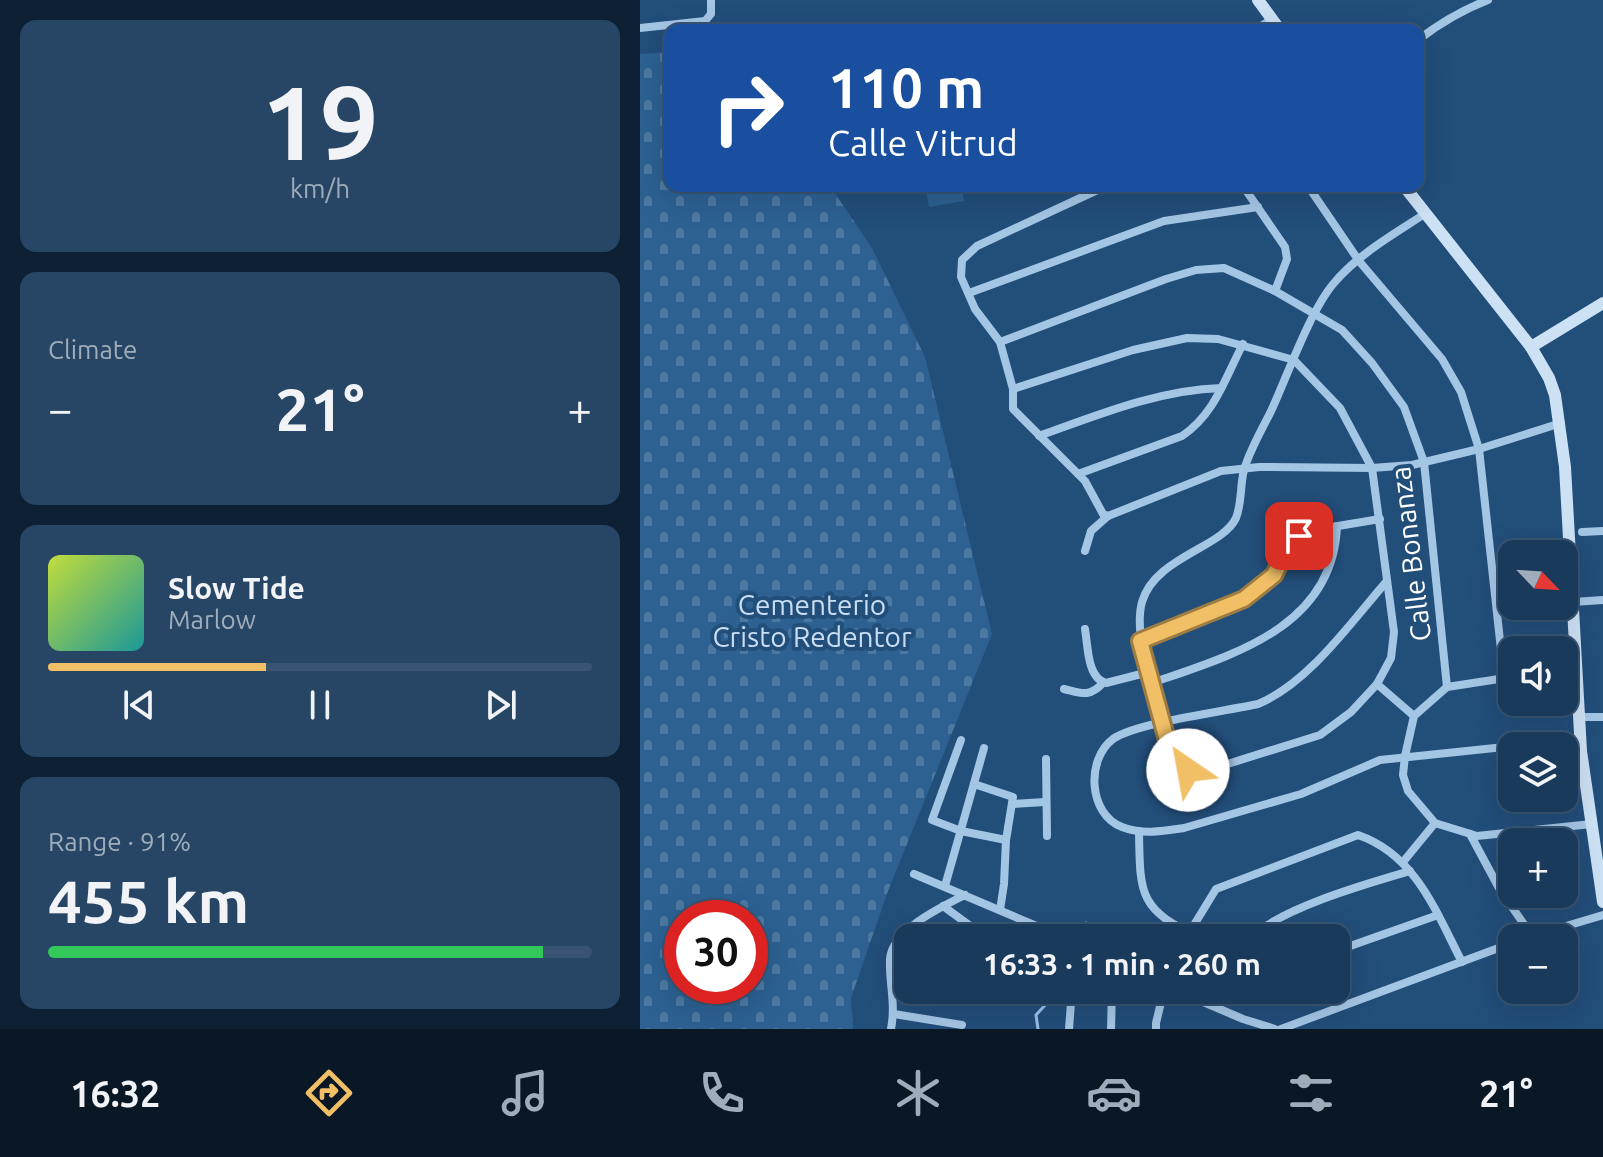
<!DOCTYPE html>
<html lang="en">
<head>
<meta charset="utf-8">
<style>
  :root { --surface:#1a3a5c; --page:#274565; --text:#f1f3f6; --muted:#9fadbb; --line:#385472; --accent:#f0bf66 }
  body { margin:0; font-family:Ubuntu,sans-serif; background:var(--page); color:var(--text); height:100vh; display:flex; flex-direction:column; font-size:30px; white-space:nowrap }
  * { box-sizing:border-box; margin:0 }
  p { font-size:26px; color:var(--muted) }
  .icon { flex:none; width:44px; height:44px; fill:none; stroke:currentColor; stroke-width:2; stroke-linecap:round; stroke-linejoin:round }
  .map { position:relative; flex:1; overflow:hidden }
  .details { display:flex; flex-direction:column; gap:20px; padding:20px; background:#0e2033; width:640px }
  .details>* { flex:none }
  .top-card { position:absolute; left:24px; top:24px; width:760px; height:168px; border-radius:16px; box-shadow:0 8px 32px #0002,0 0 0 2px var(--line); background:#1a4fa0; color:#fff; overflow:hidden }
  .needle { width:52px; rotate:115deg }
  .fabs { position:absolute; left:858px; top:540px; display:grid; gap:16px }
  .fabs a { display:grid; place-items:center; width:80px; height:80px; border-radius:16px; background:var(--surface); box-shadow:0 8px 32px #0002,0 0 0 2px var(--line); font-size:40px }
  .speed { position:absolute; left:24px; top:900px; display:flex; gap:16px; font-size:40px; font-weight:700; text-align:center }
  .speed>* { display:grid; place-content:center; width:104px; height:104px; border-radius:50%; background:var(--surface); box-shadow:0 8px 32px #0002,0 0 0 2px var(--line); line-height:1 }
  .speed .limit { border:12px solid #d22; background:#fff; color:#111 }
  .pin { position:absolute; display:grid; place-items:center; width:68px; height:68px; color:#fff; margin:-34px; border-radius:16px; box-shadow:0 4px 12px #0006 }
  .me { position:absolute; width:88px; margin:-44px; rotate:327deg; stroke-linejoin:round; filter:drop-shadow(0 0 6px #0008) }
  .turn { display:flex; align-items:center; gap:28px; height:168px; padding:0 32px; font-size:36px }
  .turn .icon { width:104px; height:104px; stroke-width:2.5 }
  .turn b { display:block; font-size:56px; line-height:68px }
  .big { font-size:60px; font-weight:700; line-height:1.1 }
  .details .card { flex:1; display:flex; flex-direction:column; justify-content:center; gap:12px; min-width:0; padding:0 28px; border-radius:16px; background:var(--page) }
  .details .dial { align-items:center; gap:0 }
  .dial b { font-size:104px; line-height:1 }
  .song { display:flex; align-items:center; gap:24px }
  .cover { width:96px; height:96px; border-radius:12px; background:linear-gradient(135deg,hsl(70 70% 55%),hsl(180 70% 35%)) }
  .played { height:8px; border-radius:4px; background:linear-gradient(90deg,var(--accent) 40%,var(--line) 40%) }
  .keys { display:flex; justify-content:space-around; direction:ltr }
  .heat { display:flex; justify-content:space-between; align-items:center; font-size:44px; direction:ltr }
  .charge { height:12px; border-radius:6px; background:linear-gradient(90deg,#34c759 91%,var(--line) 0) }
  .trip { position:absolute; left:254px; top:924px; width:456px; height:80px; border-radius:16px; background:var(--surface); box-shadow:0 8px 32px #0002,0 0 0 2px var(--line); font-weight:700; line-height:80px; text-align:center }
  .tab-bar { display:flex; height:128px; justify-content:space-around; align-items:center; background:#0a1725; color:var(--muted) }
  .tab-bar .icon { width:56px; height:56px }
  .tab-bar .selected { color:var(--accent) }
  .tab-bar b { font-size:36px; color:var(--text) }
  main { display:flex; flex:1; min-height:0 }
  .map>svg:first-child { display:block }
  .green { fill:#2c6192 }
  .cemetery { fill:url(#cemetery-stones); fill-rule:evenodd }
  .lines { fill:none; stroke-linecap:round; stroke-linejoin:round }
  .stream { stroke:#98c1e6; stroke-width:3 }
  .street { stroke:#a4c6e5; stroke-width:8 }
  .secondary { stroke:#cde1f4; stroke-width:12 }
  .route-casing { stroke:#9c7c42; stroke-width:20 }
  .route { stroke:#f0bf66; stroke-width:14 }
  .labels { text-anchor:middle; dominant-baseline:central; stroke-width:8; stroke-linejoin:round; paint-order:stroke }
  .street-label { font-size:28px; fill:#fff; stroke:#224e7a }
  .park-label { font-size:28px; fill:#c7def4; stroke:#224e7a }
</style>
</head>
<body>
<main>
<section class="details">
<div class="card dial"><b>19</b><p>km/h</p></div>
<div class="card"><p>Climate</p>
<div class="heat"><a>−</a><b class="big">21°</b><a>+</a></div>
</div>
<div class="card">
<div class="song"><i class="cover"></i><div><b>Slow Tide</b><p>Marlow</p></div></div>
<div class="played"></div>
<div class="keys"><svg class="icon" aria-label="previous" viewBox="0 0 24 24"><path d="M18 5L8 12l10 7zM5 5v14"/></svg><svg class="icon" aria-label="pause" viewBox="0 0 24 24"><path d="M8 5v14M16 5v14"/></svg><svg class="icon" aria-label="next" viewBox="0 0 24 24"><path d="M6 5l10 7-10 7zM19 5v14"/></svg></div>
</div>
<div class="card"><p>Range · 91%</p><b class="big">455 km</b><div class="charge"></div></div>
</section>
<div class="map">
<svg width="963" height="1029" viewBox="0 0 963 1029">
  <defs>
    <pattern id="cemetery-stones" width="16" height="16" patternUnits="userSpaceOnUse" patternTransform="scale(2)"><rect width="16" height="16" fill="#2c6192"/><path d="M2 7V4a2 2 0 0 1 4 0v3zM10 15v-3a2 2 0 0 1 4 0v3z" fill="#4c79a2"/></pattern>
  </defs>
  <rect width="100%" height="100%" fill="#224e7a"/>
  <polygon class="green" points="285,186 322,186 324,201 289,207"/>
  <path class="cemetery" d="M30 52V186H190L232 248 285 357 352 634 248 891 211 998 213 1029H0V54ZM42 918H110V986H42Z"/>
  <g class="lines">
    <g class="stream">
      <polyline points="440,938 446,923"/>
      <polyline points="398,1029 396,1015 419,990"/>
    </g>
    <g class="street">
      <polyline points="0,28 65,21 71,14 71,0"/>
      <polyline points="615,30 632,19"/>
      <path d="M778 40C800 23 822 10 848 0"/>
      <polyline points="466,186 337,246 322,260 321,277 335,309 360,342 373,389 373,409 445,481 463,514 468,516"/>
      <polyline points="603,186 645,247 647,259 635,291"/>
      <polyline points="668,186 719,261 802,359 821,392 839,449 864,677"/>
      <polyline points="329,293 524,221 618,207"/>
      <polyline points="360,342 526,279 556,270 584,268 635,291 702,330 732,363 764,407 784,462 807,687"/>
      <path d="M373 389 493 350 547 338 578 339 654 360 700 408 732 468 754 632 751 658 737 684 711 712 680 735 578 767 548 770 538 768 533 762C523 720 491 641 502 602 515 557 582 548 596 518 602 503 600 485 604 470 610 449 623 428 632 409 648 374 670 311 694 283 718 254 756 233 786 213"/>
      <path d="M399 436C458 415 518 390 581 388"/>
      <path d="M438 474 542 436C575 414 585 378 603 344"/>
      <polyline points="942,532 963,531"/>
      <polyline points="445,551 451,531 468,516 581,471 619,467 732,468 772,465 839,449 921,423"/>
      <path d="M747 581C711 622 669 683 618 704 586 711 495 723 473 739 446 759 448 814 482 827 502 835 524 831 544 828L661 794 740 760 941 739"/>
      <polyline points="933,602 963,600"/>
      <path d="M445 629C448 646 447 678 466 683L509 672"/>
      <polyline points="500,641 604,599 634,575 646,551 659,536 680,529 740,519"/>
      <polyline points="872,677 807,687 774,716 765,756 763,775 768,791 795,823 837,836 952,824"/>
      <path d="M512 683C592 655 693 628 697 526"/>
      <polyline points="737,684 774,716"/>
      <path d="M424 689C441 693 449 698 463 683"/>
      <polyline points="940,717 963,717"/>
      <polyline points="321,740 292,820 321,831 366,840"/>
      <polyline points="406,759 407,836"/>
      <polyline points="334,784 373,797 366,840 364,884 360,910"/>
      <polyline points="372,804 405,802"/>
      <path d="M499 831C500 896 499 910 561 938"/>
      <polyline points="830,834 859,888 892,936"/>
      <polyline points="763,862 795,823"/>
      <polyline points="274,874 425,938"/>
      <polyline points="305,886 344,748"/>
      <polyline points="303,906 329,925 354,938"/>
      <polyline points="276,925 291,938"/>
      <path d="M546 938 576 889 718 835C776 855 796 912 822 962"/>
      <path d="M611 938C640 908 729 883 770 871"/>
      <polyline points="886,938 963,915"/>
      <polyline points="696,951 798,915"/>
      <polyline points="535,990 603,1019 635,1029"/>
      <polyline points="254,1014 322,1025"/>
      <path d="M251 1029C256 1003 249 984 250 959 252 930 301 907 325 895"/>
      <polyline points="429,1029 432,990"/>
      <polyline points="471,1029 472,990"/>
      <polyline points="516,1029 516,1023 524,990"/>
      <polyline points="641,1029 872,943"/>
    </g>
    <g class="secondary">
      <polyline points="618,0 640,30"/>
      <polyline points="764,186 891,347 909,378 915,395 925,467 941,751 963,902"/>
      <polyline points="891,347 963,303"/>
    </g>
  </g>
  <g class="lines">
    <g class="route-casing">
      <polyline id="route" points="548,770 538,768 533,762 500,641 604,599 634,575 646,551 659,536"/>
    </g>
    <use href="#route" class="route"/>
  </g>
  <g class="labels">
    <g class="street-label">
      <text transform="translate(770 554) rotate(-97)">Calle Bonanza</text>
    </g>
    <g class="park-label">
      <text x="172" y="604">Cementerio<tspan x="172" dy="32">Cristo Redentor</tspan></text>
    </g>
  </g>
</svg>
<div class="fabs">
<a><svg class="needle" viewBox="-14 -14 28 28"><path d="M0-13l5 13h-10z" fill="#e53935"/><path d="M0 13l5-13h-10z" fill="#9fadbb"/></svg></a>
<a><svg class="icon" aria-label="sound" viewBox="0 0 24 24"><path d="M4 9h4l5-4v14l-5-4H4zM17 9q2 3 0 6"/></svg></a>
<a><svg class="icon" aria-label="layers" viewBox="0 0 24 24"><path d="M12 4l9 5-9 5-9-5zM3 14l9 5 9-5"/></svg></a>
<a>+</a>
<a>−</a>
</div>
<div class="speed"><div class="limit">30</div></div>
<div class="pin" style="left:659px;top:536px;background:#d93025"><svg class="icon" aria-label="arrive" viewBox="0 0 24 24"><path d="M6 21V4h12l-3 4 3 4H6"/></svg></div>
<svg class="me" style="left:548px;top:770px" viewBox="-20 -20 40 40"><circle r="19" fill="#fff"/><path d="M0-13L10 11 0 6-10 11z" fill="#f0bf66"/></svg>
<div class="trip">16:33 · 1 min · 260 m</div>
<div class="top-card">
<div class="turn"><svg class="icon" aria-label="right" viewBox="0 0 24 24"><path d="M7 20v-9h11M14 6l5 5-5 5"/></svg><div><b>110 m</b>Calle Vitrud</div></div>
</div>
</div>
</main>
<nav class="tab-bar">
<b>16:32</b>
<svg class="icon selected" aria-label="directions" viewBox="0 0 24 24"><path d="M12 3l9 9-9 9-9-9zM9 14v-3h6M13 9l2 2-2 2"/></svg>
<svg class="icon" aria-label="music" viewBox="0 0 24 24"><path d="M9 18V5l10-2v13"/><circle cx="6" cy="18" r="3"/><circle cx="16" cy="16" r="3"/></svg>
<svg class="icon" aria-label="phone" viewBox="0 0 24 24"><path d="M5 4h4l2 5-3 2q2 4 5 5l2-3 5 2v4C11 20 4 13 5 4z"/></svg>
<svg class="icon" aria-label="climate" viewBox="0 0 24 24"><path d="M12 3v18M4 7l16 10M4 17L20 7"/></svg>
<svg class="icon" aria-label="car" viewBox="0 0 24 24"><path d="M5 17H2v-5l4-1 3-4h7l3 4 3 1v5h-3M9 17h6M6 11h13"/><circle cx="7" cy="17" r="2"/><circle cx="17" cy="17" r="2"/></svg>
<svg class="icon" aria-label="filters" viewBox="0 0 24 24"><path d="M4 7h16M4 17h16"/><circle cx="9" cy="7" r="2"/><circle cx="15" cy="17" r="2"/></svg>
<b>21°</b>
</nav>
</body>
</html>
